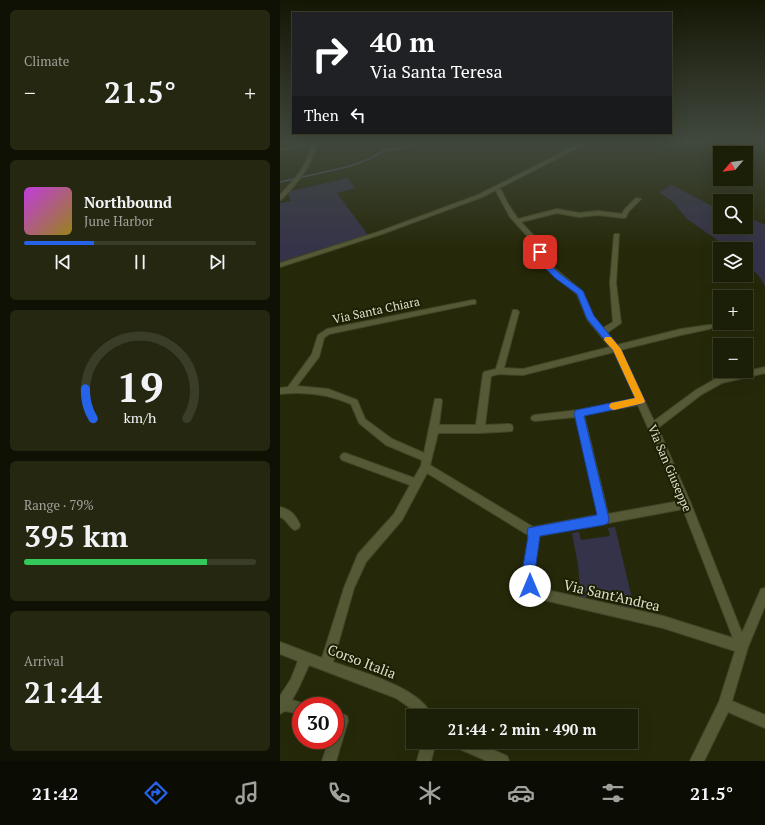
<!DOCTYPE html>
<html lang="en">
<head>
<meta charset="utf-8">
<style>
  :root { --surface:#1c1f07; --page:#252711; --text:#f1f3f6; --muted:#a0a29b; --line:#3a3d28; --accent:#2563eb }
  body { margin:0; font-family:"PT Serif",serif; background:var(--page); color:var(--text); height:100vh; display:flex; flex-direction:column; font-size:15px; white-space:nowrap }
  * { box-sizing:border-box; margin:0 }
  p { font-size:13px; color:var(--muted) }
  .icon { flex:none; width:22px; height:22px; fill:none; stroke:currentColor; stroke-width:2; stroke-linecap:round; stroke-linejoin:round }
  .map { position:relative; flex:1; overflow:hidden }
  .panel { display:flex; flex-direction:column; gap:10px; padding:10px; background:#0f1104; width:280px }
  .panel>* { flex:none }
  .guide { position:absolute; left:12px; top:12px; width:380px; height:122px; border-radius:0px; box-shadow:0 4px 16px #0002,0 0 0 1px var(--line); background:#202124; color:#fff; overflow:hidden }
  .needle { width:26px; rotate:242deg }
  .tools { position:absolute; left:433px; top:146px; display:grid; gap:8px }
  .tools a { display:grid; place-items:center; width:40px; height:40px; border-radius:0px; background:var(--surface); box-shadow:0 4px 16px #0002,0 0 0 1px var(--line); font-size:20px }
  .speed { position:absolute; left:12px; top:697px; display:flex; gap:8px; font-size:20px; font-weight:700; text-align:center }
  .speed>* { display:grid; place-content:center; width:52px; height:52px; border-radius:50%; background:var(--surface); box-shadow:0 4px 16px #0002,0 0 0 1px var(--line); line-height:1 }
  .speed .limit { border:6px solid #d22; background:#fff; color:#111 }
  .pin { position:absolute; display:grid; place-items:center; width:34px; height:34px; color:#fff; margin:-17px; border-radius:8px; box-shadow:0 2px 6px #0006 }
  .me { position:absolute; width:44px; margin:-22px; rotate:0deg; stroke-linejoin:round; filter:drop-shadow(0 0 3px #0008) }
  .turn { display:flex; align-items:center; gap:14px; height:84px; padding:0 12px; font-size:18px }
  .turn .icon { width:52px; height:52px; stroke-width:2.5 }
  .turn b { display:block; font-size:28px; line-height:34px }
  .then { display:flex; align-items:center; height:38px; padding:0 12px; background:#0003; gap:8px; font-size:15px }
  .big { font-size:30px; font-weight:800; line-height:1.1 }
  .panel .widget { flex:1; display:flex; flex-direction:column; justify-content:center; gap:6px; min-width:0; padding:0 14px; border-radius:6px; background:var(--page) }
  .panel .dial { align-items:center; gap:0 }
  .dial svg { height:104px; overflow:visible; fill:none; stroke:var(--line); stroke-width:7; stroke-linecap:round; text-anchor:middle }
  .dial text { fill:var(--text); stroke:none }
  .song { display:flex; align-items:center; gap:12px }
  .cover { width:48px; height:48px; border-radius:6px; background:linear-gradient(135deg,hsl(290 70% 55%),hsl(50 70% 35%)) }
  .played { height:4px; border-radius:2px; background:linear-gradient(90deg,var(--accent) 30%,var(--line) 30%) }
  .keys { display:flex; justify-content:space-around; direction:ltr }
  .heat { display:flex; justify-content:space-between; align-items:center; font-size:22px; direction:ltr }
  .charge { height:6px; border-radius:3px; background:linear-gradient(90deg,#34c759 79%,var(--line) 0) }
  .trip { position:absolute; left:126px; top:709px; width:232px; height:40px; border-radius:0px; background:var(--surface); box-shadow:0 4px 16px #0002,0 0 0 1px var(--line); font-weight:800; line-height:40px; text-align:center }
  .dock { display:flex; height:64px; justify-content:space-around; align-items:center; background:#0b0c03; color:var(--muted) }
  .dock .icon { width:28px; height:28px }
  .dock .on { color:var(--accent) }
  .dock b { font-size:18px; color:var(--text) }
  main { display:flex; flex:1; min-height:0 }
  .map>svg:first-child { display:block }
  .green { fill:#35334a }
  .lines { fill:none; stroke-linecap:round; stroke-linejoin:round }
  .stream { stroke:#565278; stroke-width:1.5 }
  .minor-casing { stroke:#434628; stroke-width:2 }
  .minor { fill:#555935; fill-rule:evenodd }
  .route { fill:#2563eb; stroke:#184099 }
  .slow { fill:#f59e0b }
  .labels { text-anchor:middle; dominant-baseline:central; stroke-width:4; stroke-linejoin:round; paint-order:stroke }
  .street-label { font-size:12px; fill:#dde0cd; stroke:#1c1f01 }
  .near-street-label { font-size:14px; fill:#dde0cd; stroke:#1c1f01 }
</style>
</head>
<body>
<main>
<section class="panel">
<div class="widget"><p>Climate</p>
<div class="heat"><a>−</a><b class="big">21.5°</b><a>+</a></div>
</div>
<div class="widget">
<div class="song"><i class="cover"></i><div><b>Northbound</b><p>June Harbor</p></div></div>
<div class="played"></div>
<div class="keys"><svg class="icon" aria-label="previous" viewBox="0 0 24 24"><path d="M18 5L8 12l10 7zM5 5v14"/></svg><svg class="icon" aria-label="pause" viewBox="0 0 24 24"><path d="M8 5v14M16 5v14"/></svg><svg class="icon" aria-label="next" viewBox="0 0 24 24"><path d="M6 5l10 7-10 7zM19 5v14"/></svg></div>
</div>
<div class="widget dial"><svg viewBox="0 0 100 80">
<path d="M14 69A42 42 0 1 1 86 69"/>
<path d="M14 69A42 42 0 0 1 8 46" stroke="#2563eb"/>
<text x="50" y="56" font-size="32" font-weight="700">19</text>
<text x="50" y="72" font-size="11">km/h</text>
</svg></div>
<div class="widget"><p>Range · 79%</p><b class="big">395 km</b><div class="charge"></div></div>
<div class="widget"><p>Arrival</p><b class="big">21:44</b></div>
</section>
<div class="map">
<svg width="485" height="761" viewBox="0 0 485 761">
  <rect width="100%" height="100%" fill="#262909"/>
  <g class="green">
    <polygon points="68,178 75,188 57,193 88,235 0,262 0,203 11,201 8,194 11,191"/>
    <polygon points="392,185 430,205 440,208 440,227 466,227 466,216 485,225 485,286 479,276 466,264 466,249 450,249 407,219 393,202 379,192"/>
    <polygon points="335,527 355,611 341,610 341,602 307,595 306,602 301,601 298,565 292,533 299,532 301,540 330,536 328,528"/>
  </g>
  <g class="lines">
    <polyline class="stream" points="0,182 67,167 89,159 105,150 123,148 138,142"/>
    <g class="minor-casing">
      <g id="minor">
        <path d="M25 142H37C32 166 18 182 2 199L0 200V195C15 179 28 165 32 144L0 150V148Z"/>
        <polygon points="303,142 309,142 202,197 102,234 0,267 0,263 98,232 198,195"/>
        <rect x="483" y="142" width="2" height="2"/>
        <path d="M217 190H221L228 204 238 219 277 209 299 213 318 211 342 214 345 209 356 198 361 199 349 211 346 217 344 218 318 215 299 217 277 213 241 222 256 238 267 262 302 291 313 316 323 328 333 322 330 283 334 235 335 234H339L336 283 341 323 327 333 337 345 401 329 429 325H432L433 327 429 329 401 335 340 350 374 421 416 390 437 378 485 367V373L442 383 422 394 378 428 411 504 462 633 481 589 485 588V606L468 647 452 701 485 715V728L448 712 424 761H410L439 702 455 651 383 628 251 597C235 572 249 560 248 535L147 473 122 520 86 562 74 588 53 662C81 672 140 687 152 716H138L136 712 116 698 29 665 19 687 12 700 25 704 26 706H21V714L5 711 0 714V696L11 679 18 661 0 654V642L42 658 64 588 78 554 114 514 130 485 62 460 60 457 62 454 65 453 134 478 141 466 142 460 106 445 79 423 71 404C48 394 25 391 0 394V388L8 387 32 354 38 335 47 329 193 300H195L196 302 195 304H193L49 334 44 338 39 357 17 386 48 389 77 400 85 419 112 439 144 453 155 399H161L162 401 159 425H196L203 374 204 372 216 369 233 310H237L239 312 224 368 243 369 330 347 307 319 297 294 276 277 262 264 250 239 230 217 216 191ZM334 352 356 399 299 410 255 415 252 416 251 418 252 420 255 421 296 417 318 515 253 527 150 465 158 433H200L232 431 233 428 232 425 229 424 205 425 211 376 219 374 243 375ZM358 405 400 501 328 514 304 415ZM403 509 453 638 383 616 258 588C248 572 257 553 259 536Z"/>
        <path d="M0 507C11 510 15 514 20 525L19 528 15 530C8 527 7 519 0 517Z"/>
        <polygon points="55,711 67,716 68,721 56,761 42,761 49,740 55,740"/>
        <polygon points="142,742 156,742 151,761 137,761"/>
        <polygon points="173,742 195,742 227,756 229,761 207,761 175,747"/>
      </g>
    </g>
    <use href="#minor" class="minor"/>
  </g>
  <linearGradient id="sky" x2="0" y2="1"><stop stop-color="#151705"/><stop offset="0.57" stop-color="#41493e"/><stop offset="1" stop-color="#41493e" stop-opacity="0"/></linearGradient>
  <rect width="485" height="249" fill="url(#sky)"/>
  <polygon class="route" points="257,250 262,250 267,262 280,274 303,291 314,316 341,349 365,401 364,403 361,404 304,416 329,519 328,523 324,525 260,536 254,578 256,586 254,591 250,592 245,591 241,578 248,537 247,532 248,528 317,515 294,413 296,410 355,398 333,350 307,319 297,294 275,278 261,264 256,252"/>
  <polygon class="slow" points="325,337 331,337 341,349 365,401 364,403 334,410 331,409 329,406 331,403 355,398 333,350 324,340"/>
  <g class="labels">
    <g class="street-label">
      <text transform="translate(96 310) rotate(-12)">Via Santa Chiara</text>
      <text transform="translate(390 468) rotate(67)">Via San Giuseppe</text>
    </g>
    <g class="near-street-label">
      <text transform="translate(332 595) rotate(13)">Via Sant'Andrea</text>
      <text transform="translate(82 661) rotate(21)">Corso Italia</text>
    </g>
  </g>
</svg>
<div class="tools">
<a><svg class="needle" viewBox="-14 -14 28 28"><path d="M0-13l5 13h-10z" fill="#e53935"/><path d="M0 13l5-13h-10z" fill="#a0a29b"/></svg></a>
<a><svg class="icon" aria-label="search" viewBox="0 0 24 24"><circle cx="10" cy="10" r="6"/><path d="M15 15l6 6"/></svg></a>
<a><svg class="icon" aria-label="layers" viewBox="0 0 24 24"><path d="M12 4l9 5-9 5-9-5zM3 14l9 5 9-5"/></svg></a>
<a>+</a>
<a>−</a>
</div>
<div class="speed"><div class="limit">30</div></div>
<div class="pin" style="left:260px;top:252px;background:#d93025"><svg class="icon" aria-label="arrive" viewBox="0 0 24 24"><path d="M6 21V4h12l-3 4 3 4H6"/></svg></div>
<svg class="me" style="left:250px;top:586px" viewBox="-20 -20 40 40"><circle r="19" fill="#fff"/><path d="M0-13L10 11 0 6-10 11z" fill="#2563eb"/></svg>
<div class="trip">21:44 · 2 min · 490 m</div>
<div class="guide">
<div class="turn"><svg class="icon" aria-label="right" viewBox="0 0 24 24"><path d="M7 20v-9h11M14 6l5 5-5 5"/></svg><div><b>40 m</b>Via Santa Teresa</div></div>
<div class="then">Then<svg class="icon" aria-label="left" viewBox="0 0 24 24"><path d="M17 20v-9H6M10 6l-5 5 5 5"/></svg></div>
</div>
</div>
</main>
<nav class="dock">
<b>21:42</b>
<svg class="icon on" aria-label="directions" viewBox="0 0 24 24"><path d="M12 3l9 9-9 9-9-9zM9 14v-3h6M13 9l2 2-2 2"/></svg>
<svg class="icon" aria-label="music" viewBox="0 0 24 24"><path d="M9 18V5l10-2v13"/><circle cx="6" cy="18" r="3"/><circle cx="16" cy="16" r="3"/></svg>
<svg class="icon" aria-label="phone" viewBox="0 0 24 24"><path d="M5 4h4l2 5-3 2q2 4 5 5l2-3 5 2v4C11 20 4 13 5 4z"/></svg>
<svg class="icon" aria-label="climate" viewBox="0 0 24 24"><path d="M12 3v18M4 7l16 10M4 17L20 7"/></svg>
<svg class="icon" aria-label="car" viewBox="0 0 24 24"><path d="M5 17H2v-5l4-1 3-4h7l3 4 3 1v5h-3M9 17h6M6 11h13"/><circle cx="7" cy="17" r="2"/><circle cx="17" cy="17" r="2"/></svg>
<svg class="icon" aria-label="filters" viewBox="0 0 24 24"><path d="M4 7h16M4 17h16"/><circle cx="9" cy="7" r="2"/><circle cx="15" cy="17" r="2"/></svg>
<b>21.5°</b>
</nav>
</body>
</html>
